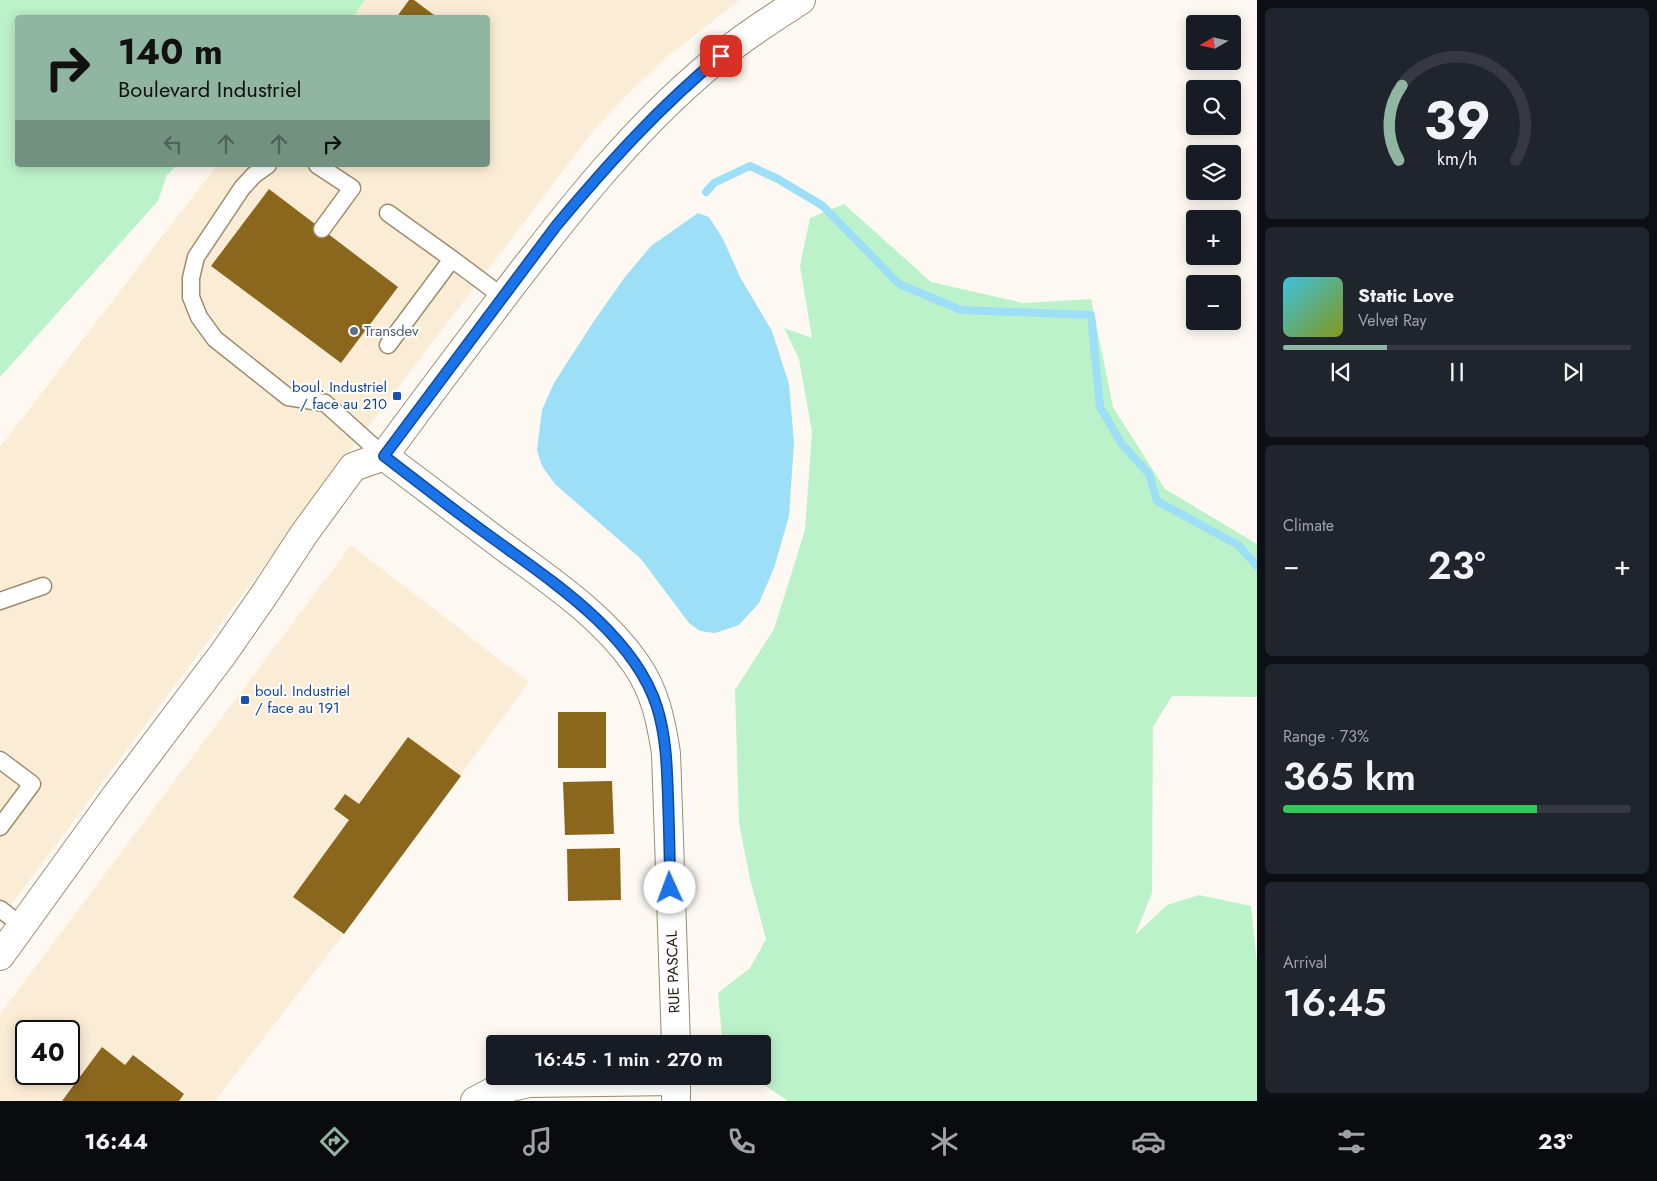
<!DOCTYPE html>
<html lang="en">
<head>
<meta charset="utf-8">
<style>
  :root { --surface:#171b24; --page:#20242c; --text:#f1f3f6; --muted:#9ea1a6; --line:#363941; --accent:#90b6a2 }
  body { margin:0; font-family:Jost,sans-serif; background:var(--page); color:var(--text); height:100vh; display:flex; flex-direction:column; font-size:19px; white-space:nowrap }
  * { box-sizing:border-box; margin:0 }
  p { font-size:16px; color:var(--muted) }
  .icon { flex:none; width:28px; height:28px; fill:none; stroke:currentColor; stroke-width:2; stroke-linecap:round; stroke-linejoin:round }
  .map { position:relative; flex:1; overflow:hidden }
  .details { display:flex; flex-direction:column; gap:8px; padding:8px; background:#0d0f14; width:400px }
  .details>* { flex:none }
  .top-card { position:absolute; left:15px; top:15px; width:475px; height:152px; border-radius:5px; box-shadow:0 2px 12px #0003; background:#90b6a2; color:#111; overflow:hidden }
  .needle { width:32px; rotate:261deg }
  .tools { position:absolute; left:1186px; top:15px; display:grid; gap:10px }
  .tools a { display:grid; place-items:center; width:55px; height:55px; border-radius:5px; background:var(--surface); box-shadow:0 2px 12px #0003; font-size:25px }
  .speed { position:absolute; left:15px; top:1020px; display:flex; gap:10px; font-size:25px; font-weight:700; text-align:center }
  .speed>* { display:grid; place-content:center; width:65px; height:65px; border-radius:50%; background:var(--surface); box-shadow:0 2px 12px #0003; line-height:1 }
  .speed .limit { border:2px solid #111; border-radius:8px; background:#fff; color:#111 }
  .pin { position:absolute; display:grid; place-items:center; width:42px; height:42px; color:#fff; margin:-21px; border-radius:10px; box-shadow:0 2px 8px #0006 }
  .me { position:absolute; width:55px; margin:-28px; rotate:358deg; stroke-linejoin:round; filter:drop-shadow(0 0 4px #0008) }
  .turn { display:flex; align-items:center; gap:18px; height:105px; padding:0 20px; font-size:22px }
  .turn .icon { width:65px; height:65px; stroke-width:2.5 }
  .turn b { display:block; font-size:35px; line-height:42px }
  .lanes { display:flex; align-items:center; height:48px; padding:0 20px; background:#0003; justify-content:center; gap:25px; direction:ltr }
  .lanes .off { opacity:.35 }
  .big { font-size:38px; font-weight:600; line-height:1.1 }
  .details .widget { flex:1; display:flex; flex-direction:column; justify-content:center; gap:8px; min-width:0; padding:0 18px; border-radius:8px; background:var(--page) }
  .details .dial { align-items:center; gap:0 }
  .dial svg { height:130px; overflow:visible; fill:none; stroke:var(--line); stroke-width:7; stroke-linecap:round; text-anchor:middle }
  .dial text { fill:var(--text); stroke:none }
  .song { display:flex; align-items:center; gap:15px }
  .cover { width:60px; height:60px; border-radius:8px; background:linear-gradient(135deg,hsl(190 70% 55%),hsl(70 70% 35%)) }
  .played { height:5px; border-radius:2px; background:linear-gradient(90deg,var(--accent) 30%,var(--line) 30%) }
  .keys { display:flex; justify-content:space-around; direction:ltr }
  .heat { display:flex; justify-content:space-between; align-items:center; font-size:28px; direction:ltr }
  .charge { height:8px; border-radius:4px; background:linear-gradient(90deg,#34c759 73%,var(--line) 0) }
  .trip { position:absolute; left:486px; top:1035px; width:285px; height:50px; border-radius:5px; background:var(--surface); box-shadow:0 2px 12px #0003; font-weight:600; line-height:50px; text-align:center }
  .dock { display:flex; height:80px; justify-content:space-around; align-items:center; background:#090b0e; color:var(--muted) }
  .dock .icon { width:35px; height:35px }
  .dock .current { color:var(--accent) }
  .dock b { font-size:22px; color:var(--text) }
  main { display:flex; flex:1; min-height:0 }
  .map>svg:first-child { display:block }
  .built { fill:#fbedd5; fill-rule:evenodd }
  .green { fill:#bcf2ca }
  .water { fill:#9cdff6 }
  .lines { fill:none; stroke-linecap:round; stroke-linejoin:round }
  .stream { stroke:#9cdff6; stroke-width:8 }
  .building { fill:#8a671c }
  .lane-casing { stroke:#9e8c6d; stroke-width:19 }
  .street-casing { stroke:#9e8c6d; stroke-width:30 }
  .secondary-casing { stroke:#9e8c6d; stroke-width:30 }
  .lane { stroke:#fff; stroke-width:16 }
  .street { stroke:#fff; stroke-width:28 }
  .secondary { stroke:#fff; stroke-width:28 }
  .route-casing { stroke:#114b97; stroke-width:12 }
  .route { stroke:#1a73e8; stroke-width:9 }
  .service-dot { fill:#5c6f8a; stroke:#fff; stroke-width:2 }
  .transit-dot { fill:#1a4fb4; stroke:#fff; stroke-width:2 }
  .labels { text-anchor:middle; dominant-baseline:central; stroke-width:4; stroke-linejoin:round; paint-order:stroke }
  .service-label { font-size:15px; fill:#4e5e75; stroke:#fff; text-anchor:start }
  .transit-label { font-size:15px; fill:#164399; stroke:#fff; text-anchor:end }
  .street-label { font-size:15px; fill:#282115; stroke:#fff }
</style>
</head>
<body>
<main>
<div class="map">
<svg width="1257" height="1101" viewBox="0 0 1257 1101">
  <rect width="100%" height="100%" fill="#fdf9f2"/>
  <g class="built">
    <polygon points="365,0 740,0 672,53 630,92 595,129 340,464 0,920 0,447 217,165 488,165 488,18 352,17"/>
    <path d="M351 545 529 682 344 934 215 1101H0V1014ZM26 1031H69V1074H26Z"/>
  </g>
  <g class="green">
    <polygon points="0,0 365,0 352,18 18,18 18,165 177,165 167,175 158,201 0,377"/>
    <polygon points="844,204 931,282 1023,303 1091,299 1113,407 1165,489 1257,544 1257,697 1172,696 1153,727 1152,893 1135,935 1167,905 1199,895 1251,906 1257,962 1257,1101 788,1101 751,1076 762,1076 762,1044 726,1044 722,1038 718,993 750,968 766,939 750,879 739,823 735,690 774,629 805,530 812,432 799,359 784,328 812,338 800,266 810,218"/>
  </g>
  <polygon class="water" points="698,213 709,217 723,239 740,277 772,331 789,384 794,443 789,516 774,568 759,603 739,625 715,633 700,631 689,623 641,559 555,484 542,466 537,450 542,410 554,383 594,321 625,277 651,246"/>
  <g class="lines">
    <polyline class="stream" points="706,192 714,183 750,166 778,179 823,206 899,284 961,310 1091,315 1100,407 1121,443 1149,474 1157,501 1238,545 1257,566"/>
  </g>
  <g class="building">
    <polygon points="409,0 414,0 438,18 396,18"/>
    <polygon points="269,189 398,287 341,363 211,266"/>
    <rect x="558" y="712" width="48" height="56"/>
    <polygon points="408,737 461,776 344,934 293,897 349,820 334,809 345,794 359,804"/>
    <polygon points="612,781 614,834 565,835 563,782"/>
    <polygon points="620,848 621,900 568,901 567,849"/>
    <polygon points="102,1047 125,1065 133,1055 184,1094 179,1101 62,1101"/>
  </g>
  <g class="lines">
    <g class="lane-casing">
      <g id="lane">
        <polyline points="268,165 254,175 242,188 196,257 191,278 191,297 199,317 215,339 288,397 325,403 384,456"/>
        <polyline points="317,165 352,188 322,229"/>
        <polyline points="388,213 452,259"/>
        <polyline points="388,345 452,259 503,297"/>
        <polyline points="0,601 43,586"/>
        <polyline points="0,760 32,784 0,827"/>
        <polyline points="0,909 21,925"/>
      </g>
    </g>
    <g class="street-casing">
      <polyline id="street" points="475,1101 494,1091 529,1083 676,1081"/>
    </g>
    <g class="secondary-casing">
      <g id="secondary">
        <path d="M384 456C424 486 463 516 503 546 549 580 603 616 636 664 655 691 661 721 666 753L676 1044"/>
        <path d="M384 456C420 406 457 358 493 310 565 215 638 120 732 47 754 30 778 15 801 0"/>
        <polyline points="0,956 115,797 223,654 264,595 304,534 353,467 384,456"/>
        <polyline points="676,1076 676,1101"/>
      </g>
    </g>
    <use href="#lane" class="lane"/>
    <use href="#street" class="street"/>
    <use href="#secondary" class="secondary"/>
  </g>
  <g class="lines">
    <g class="route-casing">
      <path id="route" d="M670 888C670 857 669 827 668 797 667 766 666 736 657 707 633 632 547 578 487 534 452 509 418 482 384 456L556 226C607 165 660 106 721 56"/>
    </g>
    <use href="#route" class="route"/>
  </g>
  <circle class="service-dot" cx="354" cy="331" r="5"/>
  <g class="transit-dot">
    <rect x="392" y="391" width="10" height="10" rx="2.5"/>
    <rect x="240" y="695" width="10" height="10" rx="2.5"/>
  </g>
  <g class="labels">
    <g class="service-label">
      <text x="364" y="331">Transdev</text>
    </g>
    <g class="transit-label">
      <text x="387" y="387">boul. Industriel<tspan x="387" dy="17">/ face au 210</tspan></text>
      <text x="255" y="691" text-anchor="start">boul. Industriel<tspan x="255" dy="17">/ face au 191</tspan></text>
    </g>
    <g class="street-label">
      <text transform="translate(673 972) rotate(-92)">RUE PASCAL</text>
    </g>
  </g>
</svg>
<div class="tools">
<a><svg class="needle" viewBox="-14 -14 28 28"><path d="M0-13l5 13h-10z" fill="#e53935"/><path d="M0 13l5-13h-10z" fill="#9ea1a6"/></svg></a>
<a><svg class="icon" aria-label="search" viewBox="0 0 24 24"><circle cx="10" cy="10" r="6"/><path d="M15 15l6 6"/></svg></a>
<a><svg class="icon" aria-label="layers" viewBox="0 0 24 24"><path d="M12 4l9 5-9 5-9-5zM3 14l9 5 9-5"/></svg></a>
<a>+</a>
<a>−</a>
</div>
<div class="speed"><div class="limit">40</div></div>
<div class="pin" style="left:721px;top:56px;background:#d93025"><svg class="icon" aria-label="arrive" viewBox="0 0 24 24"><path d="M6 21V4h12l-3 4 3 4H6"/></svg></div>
<svg class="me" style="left:670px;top:888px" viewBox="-20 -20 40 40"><circle r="19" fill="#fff"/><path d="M0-13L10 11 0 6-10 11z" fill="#1a73e8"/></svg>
<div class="trip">16:45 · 1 min · 270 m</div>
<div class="top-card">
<div class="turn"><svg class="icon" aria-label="right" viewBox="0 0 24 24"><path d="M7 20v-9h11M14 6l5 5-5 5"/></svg><div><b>140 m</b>Boulevard Industriel</div></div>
<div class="lanes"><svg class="icon off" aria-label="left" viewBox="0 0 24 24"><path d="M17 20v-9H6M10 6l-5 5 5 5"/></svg><svg class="icon off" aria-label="ahead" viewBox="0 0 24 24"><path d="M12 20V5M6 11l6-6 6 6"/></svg><svg class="icon off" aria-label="ahead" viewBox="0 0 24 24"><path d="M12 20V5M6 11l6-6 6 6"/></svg><svg class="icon" aria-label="right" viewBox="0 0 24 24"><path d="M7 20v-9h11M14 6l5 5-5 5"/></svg></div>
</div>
</div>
<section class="details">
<div class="widget dial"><svg viewBox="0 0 100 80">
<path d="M14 69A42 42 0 1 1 86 69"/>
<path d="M14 69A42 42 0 0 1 16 23" stroke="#90b6a2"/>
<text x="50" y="56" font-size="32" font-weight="700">39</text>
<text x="50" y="72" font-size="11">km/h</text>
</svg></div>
<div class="widget">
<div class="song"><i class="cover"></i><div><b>Static Love</b><p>Velvet Ray</p></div></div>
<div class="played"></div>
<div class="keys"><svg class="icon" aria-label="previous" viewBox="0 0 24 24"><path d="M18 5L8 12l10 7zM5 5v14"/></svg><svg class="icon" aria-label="pause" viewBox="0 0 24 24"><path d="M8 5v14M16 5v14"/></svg><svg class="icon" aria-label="next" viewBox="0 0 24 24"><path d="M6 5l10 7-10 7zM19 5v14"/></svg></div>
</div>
<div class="widget"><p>Climate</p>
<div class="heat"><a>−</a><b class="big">23°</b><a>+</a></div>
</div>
<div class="widget"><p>Range · 73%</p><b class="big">365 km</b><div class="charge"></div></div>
<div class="widget"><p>Arrival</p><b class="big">16:45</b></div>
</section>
</main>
<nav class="dock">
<b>16:44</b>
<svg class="icon current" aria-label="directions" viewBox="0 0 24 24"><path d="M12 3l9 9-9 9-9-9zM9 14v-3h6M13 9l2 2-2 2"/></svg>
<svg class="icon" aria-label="music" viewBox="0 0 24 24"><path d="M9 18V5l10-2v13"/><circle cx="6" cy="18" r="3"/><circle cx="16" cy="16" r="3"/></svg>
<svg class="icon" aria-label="phone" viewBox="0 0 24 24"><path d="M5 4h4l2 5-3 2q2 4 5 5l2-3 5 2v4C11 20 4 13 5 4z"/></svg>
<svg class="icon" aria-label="climate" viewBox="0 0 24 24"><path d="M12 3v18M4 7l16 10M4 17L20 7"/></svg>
<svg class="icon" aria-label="car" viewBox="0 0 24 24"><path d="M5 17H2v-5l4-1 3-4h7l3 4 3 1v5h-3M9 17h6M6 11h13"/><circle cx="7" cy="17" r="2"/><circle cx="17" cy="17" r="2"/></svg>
<svg class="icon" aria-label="filters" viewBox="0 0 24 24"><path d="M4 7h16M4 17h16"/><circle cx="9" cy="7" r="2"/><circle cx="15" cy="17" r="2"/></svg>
<b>23°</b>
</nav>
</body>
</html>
